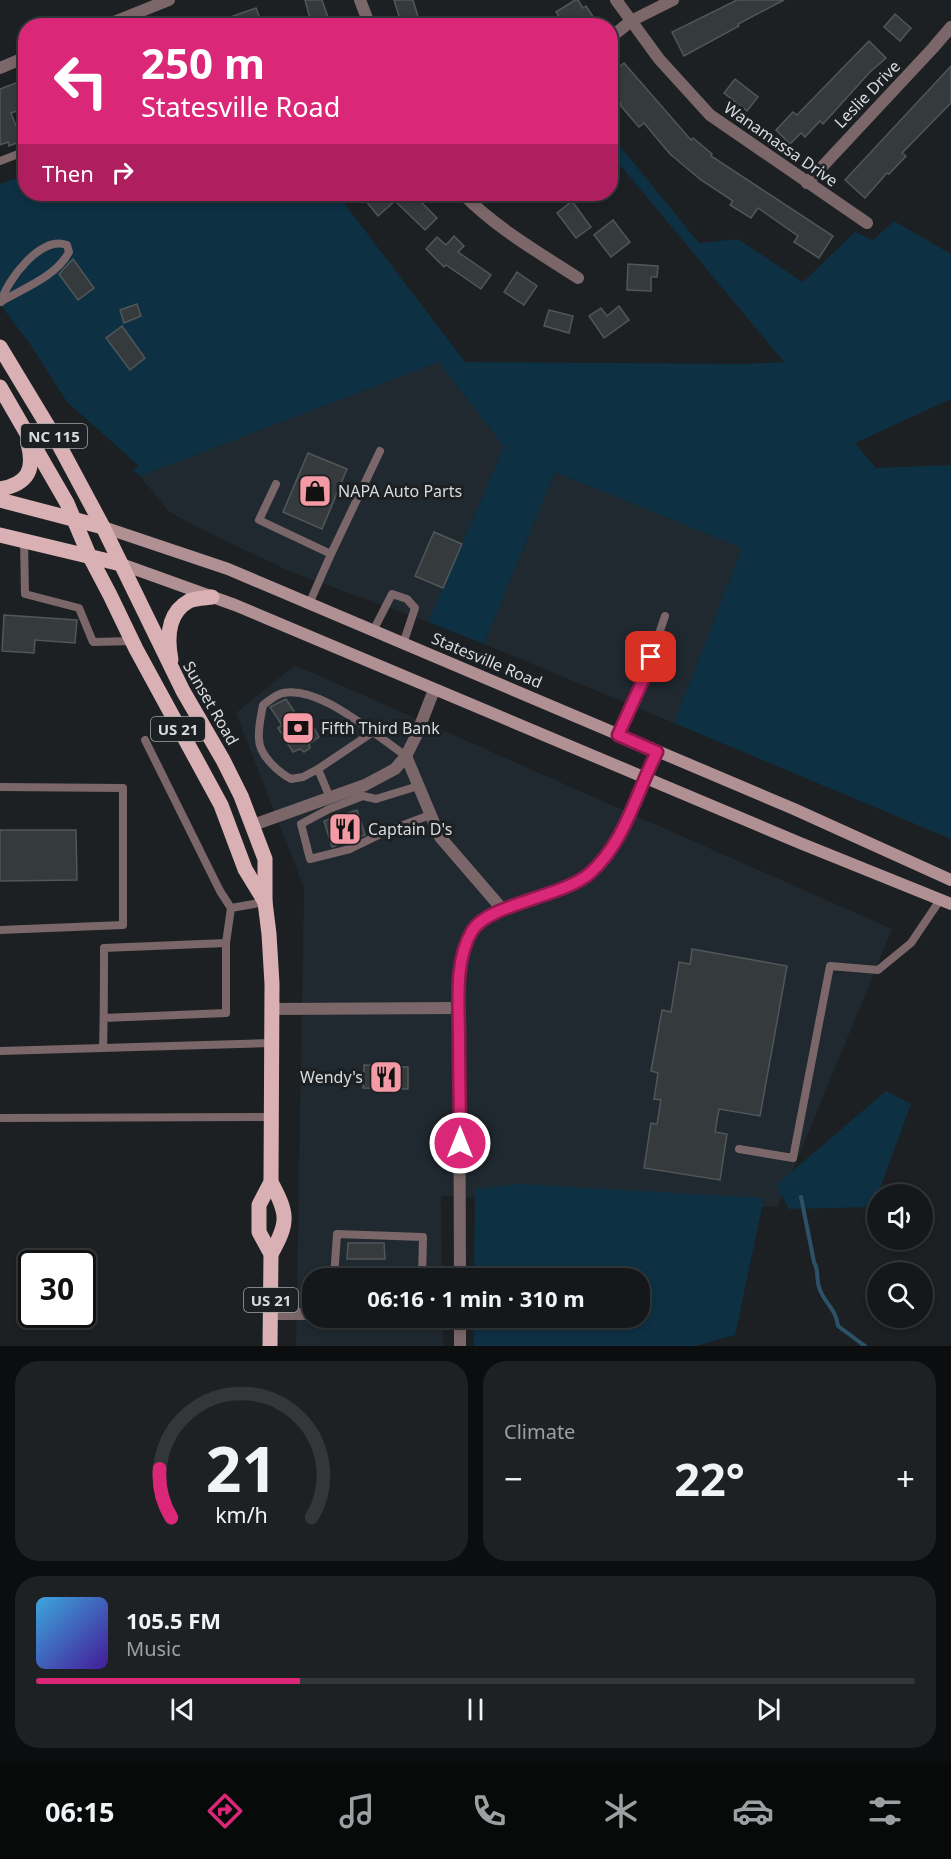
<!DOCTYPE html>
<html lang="en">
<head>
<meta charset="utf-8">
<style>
  :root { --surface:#15181a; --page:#1e2123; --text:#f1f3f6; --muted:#9da0a2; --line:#343739; --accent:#db2777 }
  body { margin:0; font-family:"Noto Sans",sans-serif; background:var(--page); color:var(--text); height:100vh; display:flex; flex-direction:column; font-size:22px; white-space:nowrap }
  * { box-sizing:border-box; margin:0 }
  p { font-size:20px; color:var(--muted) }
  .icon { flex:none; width:33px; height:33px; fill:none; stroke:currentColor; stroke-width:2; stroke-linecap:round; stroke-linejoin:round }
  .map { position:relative; height:1346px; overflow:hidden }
  .drawer { display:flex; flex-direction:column; gap:15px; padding:15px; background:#0c0d0e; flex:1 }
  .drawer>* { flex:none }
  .banner { position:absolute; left:18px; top:18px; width:600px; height:183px; border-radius:24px; box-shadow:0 3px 9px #0003,0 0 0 2px var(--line); background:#db2777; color:#fff; overflow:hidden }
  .buttons { position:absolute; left:867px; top:1184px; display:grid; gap:12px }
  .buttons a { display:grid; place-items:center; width:66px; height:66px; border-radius:50%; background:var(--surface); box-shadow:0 3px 9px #0003,0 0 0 2px var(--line); font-size:30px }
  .speed { position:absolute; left:18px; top:1250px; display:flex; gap:12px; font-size:30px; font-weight:700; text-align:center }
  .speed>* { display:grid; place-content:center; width:78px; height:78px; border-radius:50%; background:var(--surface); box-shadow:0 3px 9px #0003,0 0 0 2px var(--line); line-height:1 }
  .speed .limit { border:3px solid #111; border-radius:9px; background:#fff; color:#111 }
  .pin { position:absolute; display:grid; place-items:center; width:51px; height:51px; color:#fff; margin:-26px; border-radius:12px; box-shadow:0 3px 9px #0006 }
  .me { position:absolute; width:66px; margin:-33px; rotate:0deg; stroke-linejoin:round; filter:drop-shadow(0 0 4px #0008) }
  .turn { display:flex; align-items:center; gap:21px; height:126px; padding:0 24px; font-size:27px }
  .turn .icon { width:78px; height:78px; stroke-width:2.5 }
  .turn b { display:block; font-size:42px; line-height:51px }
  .then { display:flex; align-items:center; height:57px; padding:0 24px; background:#0003; gap:12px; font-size:22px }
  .big { font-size:45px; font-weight:700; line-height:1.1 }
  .drawer .tile { flex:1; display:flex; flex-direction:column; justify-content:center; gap:9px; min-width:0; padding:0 21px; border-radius:24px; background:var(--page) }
  .drawer .dial { align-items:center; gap:0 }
  .dial svg { height:156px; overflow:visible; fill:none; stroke:var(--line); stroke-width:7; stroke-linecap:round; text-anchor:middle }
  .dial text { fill:var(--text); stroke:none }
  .song { display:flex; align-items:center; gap:18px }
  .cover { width:72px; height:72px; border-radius:9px; background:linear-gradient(135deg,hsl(200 70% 55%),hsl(260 70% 35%)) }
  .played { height:6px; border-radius:3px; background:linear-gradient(90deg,var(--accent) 30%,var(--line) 30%) }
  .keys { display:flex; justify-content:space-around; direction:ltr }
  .heat { display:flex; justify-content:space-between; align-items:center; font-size:33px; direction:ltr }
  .drawer .tiles { flex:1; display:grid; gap:15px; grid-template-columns:1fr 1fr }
  .tile:last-child { grid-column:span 2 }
  .trip { position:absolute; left:302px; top:1268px; width:348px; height:60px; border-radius:24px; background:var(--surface); box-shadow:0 3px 9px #0003,0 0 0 2px var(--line); font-weight:700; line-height:60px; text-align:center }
  .menu { display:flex; height:96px; justify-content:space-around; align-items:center; background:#080a0a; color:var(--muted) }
  .menu .icon { width:42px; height:42px }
  .menu .on { color:var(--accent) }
  .menu b { font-size:27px; color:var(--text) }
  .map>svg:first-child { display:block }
  .built { fill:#1f292f }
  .green { fill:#0d3043 }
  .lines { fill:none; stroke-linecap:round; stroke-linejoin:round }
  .stream { stroke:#2c5268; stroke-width:4 }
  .building { fill:#353a3d; stroke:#515659; stroke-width:1.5 }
  .lane { stroke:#7b6769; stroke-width:8 }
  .street { stroke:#7b6769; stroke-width:12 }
  .secondary { stroke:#b09093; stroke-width:12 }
  .primary { stroke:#d9b0b3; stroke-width:15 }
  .route-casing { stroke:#8e194d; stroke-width:15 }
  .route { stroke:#db2777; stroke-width:10 }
  .labels { text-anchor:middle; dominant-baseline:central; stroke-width:6; stroke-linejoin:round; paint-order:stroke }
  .shield { fill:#1c2023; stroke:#a0a4a6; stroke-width:1.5 }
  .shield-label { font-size:15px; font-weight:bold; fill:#d9dcde }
  .street-label { font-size:16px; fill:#d9dcde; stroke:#1c2023 }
  .poi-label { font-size:16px; fill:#d9dcde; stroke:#1c2023; text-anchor:start }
</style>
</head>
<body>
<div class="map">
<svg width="951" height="1346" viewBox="0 0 951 1346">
  <rect width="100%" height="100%" fill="#1c2023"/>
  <g class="built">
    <polygon points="439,362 504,447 428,622 289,571 197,527 168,511 140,476"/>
    <polygon points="555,472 742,548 674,723 484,644"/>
    <polygon points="295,665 892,929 778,1207 441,1196 442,1278 312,1278 312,1317 443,1317 443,1346 296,1346 304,888 236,713"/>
  </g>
  <g class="green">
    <polygon points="611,135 699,243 738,239 803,282 855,232 873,240 894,221 951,254 951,399 855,443 876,468 951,465 951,839 674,723 742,548 555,472 484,644 428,622 504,447 439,362 140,476 133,469 139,466 67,402 30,344 0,304 0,184 25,175 26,194 337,194 465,362 745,364 784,362 611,154"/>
    <polygon points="886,1091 911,1104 873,1207 789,1209 776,1185"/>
    <polygon points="519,1184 764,1198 735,1335 695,1346 474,1346 474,1317 639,1317 639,1278 474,1278 475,1189"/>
  </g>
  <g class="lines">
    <path class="stream" d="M801 1197 814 1262C819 1270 816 1278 819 1287 823 1302 836 1308 838 1326L865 1346"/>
  </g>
  <g class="building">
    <polygon points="305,0 322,0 331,26 312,26"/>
    <polygon points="394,0 413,0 421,26 402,26"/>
    <polygon points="575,0 578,0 583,8 586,6 594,18 582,26 565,26 556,12"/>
    <polygon points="737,0 784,0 738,24 739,26 684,56 672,32"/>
    <polygon points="256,8 263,26 237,26 233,16"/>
    <polygon points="895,14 911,28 900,41 884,27"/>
    <polygon points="869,41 886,58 870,72 823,124 820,121 805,137 801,133 790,144 776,130 793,112 797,115"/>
    <polygon points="624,63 691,140 693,138 712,154 711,156 833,236 819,258 794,242 798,236 758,208 751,218 730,205 733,201 701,180 670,154 644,123 639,127 620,105 621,104 610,91 610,74"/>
    <polygon points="951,66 951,103 902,153 906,156 889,174 887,173 865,198 845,180"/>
    <polygon points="26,79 26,108 11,113 22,141 9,146 8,142 0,145 0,89"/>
    <polygon points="735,79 758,97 747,111 724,93"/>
    <polygon points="373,194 413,194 437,218 425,230 395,201 378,216 365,200"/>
    <polygon points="572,201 591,227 576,238 557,213"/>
    <polygon points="613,220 630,242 611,257 594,235"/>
    <polygon points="454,236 464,246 458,252 491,275 481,289 446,265 444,267 426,249 437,237 446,245"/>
    <polygon points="73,259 94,288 78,300 59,274"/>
    <polygon points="628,264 658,266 657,277 651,277 651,291 627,290"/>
    <polygon points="517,272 537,286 524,305 504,292"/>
    <polygon points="137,304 141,316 124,323 120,310"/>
    <polygon points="619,306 629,320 604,338 589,316 601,308 607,316"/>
    <polygon points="549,310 573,316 569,333 544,326"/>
    <polygon points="122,326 145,358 130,370 106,338"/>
    <polygon points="308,453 347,469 322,529 283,512"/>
    <polygon points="434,532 462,544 443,588 415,576"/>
    <polygon points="4,615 77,620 75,643 35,640 34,653 2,651"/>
    <polygon points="286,699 297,716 305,712 319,737 309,744 310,748 304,752 300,749 293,752 278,728 282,725 270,707"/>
    <polygon points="357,810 365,835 332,847 324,821"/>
    <polygon points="0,830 76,830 77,880 0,881"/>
    <polygon points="692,949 787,966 760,1116 719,1109 715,1132 727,1134 720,1180 644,1168 651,1123 657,1124 661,1100 654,1099 658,1073 651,1071 662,1010 671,1012 679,962 690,964"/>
    <polygon points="364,1065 408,1067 408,1089 363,1088"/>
    <polygon points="348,1243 384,1243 385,1259 347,1259"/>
  </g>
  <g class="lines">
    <g class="lane">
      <polyline points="0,161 26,151"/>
      <path d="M0 302C22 289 56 277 69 252L67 245C41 235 7 280 1 302"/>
      <polyline points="276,484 259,520 331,554 309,604"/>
      <polyline points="24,541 25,594 79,608 93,642 132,641"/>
      <polyline points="331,554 380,451"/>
      <polyline points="373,631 392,594 407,599 415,608 403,644"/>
      <polyline points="618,735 644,678 665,616"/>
      <polyline points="145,740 220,891 231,908"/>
      <polyline points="318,769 373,732 406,756"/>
      <polyline points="418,786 376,799 363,796 329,809 301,824 310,859 350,849 387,831 430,815"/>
      <polyline points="0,787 123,788 123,925 0,930"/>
      <path d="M330 798 318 769 303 777 291 779C278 772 259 755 259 739 258 728 261 716 263 705 269 701 276 694 283 693 312 687 351 716 373 732"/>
      <polyline points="226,943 231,908 265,902"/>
      <path d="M103 1048C104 1015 104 981 104 948L226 943V1013L104 1018"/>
      <polyline points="0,1051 272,1043"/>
      <polyline points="0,1118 271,1117"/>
      <polyline points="739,1149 793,1158 830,966 878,970 911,943 940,900"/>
      <polyline points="334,1278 337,1234 423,1237 422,1278"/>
    </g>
    <g class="street">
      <polyline points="360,0 370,26"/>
      <polyline points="616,0 659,59 710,115 867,223"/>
      <polyline points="104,26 169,0"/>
      <polyline points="610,38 631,21 673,0"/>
      <polyline points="0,68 26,57"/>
      <polyline points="807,183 933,48 951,27"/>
      <path d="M463 194C496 228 538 252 578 278"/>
      <polyline points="406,756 440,837 503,910"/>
      <polyline points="253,825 365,785 395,769 406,756 416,736 434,690"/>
      <polyline points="272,1009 459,1008"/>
      <path d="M460 1278 459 1008C460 980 457 932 487 916 505 906 528 901 547 894 560 889 577 883 588 874 625 844 637 793 657 751"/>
      <polyline points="270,1314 312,1314"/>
      <polyline points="460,1317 460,1346"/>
    </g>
    <g class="secondary">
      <polyline points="103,527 228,569 794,809 951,880"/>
      <polyline points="121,564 235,605 800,843 951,904"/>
    </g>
    <g class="primary">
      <polyline points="0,347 58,443 103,527 183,691 223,760 241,796 265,859 265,902 269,934 272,984 271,1182 259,1205 259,1232 271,1254 270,1346"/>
      <polyline points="0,387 67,503 89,555 110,595 136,649 221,805 245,869 265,902"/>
      <path d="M0 489C28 484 35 470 28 443"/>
      <polyline points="0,500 103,527"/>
      <polyline points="0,535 121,564"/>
      <path d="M171 660C167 639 167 613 189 601 195 598 205 598 212 597"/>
      <path d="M271 1254C289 1222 288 1214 271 1182"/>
    </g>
  </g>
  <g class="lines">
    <g class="route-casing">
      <path id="route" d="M460 1143C460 1108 459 1073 459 1038 459 1004 454 961 472 931 488 904 562 897 589 874 625 843 636 793 657 752L618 735 644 678 651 657"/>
    </g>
    <use href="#route" class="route"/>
  </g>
  <defs>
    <g id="shop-square" transform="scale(1.725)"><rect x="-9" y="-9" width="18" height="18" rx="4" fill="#f49aa5" stroke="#1c2023"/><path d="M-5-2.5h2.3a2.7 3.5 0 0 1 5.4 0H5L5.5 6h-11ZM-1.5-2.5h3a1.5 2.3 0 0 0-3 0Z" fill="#111"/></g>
    <g id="bank-square" transform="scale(1.725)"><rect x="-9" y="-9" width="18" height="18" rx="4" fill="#f49aa5" stroke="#1c2023"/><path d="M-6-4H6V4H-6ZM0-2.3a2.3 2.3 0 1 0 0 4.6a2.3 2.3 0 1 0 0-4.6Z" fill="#111"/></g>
    <g id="restaurant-square" transform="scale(1.725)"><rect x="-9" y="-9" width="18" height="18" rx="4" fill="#f49aa5" stroke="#1c2023"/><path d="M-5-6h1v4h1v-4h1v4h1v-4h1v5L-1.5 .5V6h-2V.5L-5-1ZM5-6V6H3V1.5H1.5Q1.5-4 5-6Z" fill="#111"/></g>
  </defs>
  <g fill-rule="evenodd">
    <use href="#shop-square" x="315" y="491"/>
    <use href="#bank-square" x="298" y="728"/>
    <use href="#restaurant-square" x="345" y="829"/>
    <use href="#restaurant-square" x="386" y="1077"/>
  </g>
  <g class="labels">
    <g class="shield">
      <rect x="21" y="424" width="66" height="24" rx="4.5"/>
      <rect x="151" y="717" width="54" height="24" rx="4.5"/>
      <rect x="244" y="1288" width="54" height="24" rx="4.5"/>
    </g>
    <g class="shield-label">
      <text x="54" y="436">NC 115</text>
      <text x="178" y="729">US 21</text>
      <text x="271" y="1300">US 21</text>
    </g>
    <g class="street-label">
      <text transform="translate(867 94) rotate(-46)">Leslie Drive</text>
      <text transform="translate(781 144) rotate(35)">Wanamassa Drive</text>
      <text transform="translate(487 660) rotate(23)">Statesville Road</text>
      <text transform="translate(211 703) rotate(60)">Sunset Road</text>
    </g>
    <g class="poi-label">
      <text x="338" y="491">NAPA Auto Parts</text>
      <text x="321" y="728">Fifth Third Bank</text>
      <text x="368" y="829">Captain D's</text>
      <text x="363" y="1077" text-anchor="end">Wendy's</text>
    </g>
  </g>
</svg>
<div class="buttons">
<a><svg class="icon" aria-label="sound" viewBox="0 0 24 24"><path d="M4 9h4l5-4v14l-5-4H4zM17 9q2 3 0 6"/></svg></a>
<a><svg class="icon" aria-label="search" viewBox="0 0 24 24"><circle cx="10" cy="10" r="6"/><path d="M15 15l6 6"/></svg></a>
</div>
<div class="speed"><div class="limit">30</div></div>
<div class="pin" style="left:651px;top:657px;background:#d93025"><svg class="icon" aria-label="arrive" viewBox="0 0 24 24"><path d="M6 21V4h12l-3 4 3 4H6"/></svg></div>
<svg class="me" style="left:460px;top:1143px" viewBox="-20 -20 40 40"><circle r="17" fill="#db2777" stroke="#fff" stroke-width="3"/><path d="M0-11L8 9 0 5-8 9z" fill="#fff"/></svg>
<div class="trip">06:16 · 1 min · 310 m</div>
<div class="banner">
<div class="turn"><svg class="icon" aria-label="left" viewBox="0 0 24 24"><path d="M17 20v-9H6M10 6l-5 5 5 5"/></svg><div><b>250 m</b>Statesville Road</div></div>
<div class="then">Then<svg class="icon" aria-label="right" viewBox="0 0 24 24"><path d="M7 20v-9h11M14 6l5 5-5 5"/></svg></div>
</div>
</div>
<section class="drawer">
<div class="tiles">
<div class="tile dial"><svg viewBox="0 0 100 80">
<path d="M14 69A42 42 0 1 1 86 69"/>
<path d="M14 69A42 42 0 0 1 8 44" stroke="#db2777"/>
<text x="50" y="56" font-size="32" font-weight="700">21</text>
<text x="50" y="72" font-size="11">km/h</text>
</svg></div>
<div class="tile"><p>Climate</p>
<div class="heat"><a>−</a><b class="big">22°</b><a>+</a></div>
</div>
<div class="tile">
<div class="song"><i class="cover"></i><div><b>105.5 FM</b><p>Music</p></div></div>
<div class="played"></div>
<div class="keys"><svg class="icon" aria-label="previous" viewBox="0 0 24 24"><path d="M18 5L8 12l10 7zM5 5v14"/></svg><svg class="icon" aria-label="pause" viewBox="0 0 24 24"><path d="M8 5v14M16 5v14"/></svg><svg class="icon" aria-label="next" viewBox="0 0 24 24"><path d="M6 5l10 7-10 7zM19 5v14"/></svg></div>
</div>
</div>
</section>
<nav class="menu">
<b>06:15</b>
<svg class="icon on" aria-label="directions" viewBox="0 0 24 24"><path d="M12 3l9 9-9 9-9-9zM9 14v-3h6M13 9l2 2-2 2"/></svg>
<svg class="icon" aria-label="music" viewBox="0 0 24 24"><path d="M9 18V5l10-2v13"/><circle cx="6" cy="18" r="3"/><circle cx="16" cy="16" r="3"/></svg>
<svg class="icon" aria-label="phone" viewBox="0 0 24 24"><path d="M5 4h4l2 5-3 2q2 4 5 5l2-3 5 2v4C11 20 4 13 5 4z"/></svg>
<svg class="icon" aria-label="climate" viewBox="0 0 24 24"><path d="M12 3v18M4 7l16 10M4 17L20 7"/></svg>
<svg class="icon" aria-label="car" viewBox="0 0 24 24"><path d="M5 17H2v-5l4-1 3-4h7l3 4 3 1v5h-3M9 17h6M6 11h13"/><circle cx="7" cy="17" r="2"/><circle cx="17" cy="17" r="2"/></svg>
<svg class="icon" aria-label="filters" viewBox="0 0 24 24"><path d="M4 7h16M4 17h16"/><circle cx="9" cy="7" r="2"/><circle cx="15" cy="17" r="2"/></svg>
</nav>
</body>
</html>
